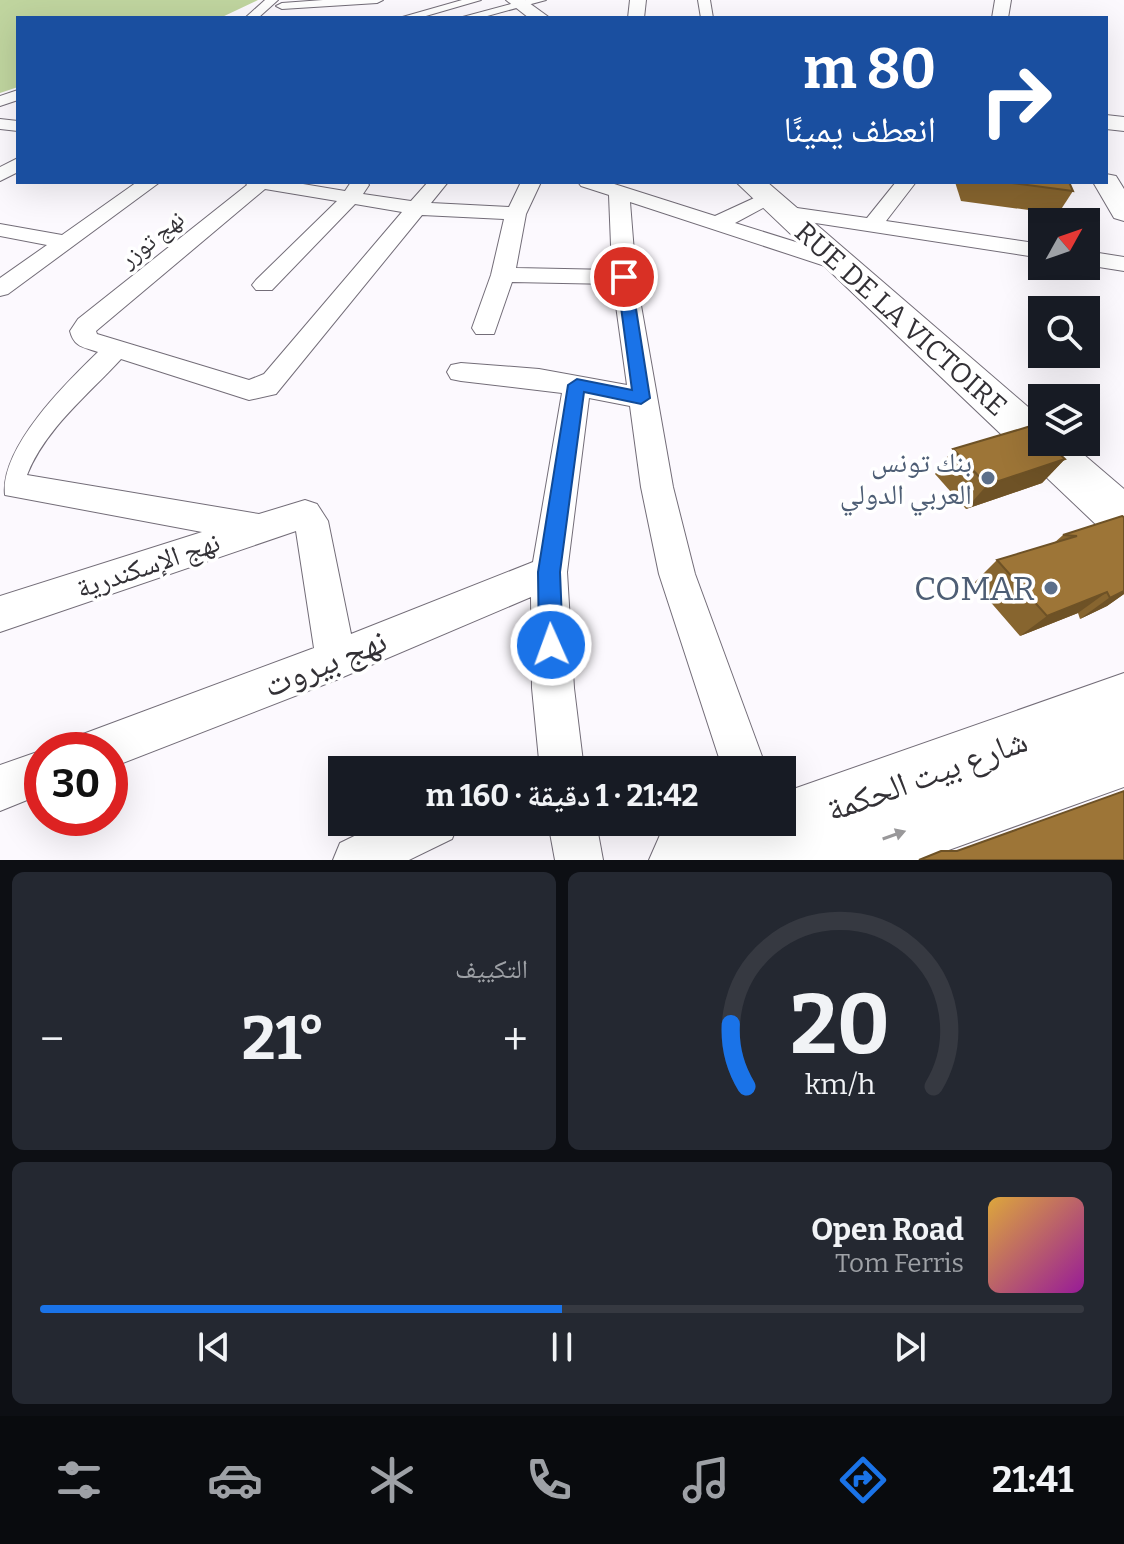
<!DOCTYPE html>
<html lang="ar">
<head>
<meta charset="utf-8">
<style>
  :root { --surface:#171b24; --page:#242831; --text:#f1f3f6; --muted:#9ea1a6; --line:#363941; --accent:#1a73e8 }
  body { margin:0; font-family:Bitter,"Noto Naskh Arabic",serif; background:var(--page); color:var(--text); direction:rtl; height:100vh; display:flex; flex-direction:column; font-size:30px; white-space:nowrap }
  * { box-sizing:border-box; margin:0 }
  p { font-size:26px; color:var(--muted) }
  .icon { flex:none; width:44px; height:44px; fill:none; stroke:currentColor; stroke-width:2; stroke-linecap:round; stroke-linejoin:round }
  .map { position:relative; height:860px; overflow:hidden; direction:ltr }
  .sheet { display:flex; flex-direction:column; gap:12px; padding:12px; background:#0d0f14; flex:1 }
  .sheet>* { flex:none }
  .banner { position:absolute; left:16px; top:16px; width:1092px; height:168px; border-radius:0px; box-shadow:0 8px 32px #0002; direction:rtl; background:#1a4fa0; color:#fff; overflow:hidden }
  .needle { width:52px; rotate:50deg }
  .tools { position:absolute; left:1028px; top:208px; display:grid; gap:16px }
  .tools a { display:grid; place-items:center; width:72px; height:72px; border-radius:0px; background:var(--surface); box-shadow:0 8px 32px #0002; font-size:40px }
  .speed { position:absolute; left:24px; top:732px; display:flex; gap:16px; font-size:40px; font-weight:700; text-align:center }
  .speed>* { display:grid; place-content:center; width:104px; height:104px; border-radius:50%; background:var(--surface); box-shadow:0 8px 32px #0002; line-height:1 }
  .speed .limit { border:12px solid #d22; background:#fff; color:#111 }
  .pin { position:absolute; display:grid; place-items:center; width:68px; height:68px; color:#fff; margin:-34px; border:4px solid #fff; border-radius:50%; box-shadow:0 2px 8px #0007 }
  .me { position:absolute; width:88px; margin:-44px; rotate:358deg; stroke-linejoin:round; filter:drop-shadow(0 0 6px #0008) }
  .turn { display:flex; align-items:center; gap:28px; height:168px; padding:0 40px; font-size:36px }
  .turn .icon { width:104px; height:104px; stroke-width:2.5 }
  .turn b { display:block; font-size:56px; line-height:68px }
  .big { font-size:60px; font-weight:700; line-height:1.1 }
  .sheet .tile { flex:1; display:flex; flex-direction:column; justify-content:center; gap:12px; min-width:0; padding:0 28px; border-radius:12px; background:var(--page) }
  .sheet .dial { align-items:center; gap:0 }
  .dial svg { height:208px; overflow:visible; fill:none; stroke:var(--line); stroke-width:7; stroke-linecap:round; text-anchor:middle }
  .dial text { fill:var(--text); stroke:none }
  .song { display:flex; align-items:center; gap:24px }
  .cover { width:96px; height:96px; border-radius:12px; background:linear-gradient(135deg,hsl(40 70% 55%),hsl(300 70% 35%)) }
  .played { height:8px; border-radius:4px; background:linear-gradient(90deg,var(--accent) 50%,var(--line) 50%) }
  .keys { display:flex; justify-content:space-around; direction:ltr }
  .heat { display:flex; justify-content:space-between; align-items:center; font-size:44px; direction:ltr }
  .sheet .tiles { flex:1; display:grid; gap:12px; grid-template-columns:1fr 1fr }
  .tile:last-child { grid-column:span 2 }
  .trip { position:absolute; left:328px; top:756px; width:468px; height:80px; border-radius:0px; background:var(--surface); box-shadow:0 8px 32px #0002; font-weight:700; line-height:80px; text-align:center; direction:rtl }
  .menu { display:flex; height:128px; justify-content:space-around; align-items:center; background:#090b0e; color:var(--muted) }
  .menu .icon { width:56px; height:56px }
  .menu .current { color:var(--accent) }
  .menu b { font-size:36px; color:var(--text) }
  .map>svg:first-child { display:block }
  .green { fill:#c0d59f }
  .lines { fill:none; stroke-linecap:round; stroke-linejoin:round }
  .street-casing { stroke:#736d78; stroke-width:2 }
  .secondary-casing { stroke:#736d78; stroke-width:2 }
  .primary-casing { stroke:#736d78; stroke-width:2 }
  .street { fill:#fff; fill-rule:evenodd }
  .secondary { fill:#fff; fill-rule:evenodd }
  .primary { fill:#fff; fill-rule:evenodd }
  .wall { fill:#87652f }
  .shaded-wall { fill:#6e5226 }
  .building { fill:#9d7537; stroke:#6e5226; stroke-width:2 }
  .oneway { fill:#99989a }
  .route { fill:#1a73e8; stroke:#114b97; stroke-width:2 }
  .service-dot { fill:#5c6f8a; stroke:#fff; stroke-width:3 }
  .labels { text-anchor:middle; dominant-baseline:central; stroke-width:7; stroke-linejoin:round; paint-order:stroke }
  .far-street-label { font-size:24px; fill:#333136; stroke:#fff }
  .street-label { font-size:28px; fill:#333136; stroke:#fff }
  .service-label { font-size:28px; fill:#4e5e75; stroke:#fff; text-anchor:end }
  .near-service-label { font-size:34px; fill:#4e5e75; stroke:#fff; text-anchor:end }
  .near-street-label { font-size:34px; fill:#333136; stroke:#fff }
</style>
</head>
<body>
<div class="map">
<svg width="1124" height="860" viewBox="0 0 1124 860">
  <rect width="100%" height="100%" fill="#fcf9fe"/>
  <polygon class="green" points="0,0 258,0 220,18 18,18 18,87 0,93"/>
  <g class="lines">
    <g class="street-casing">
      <g id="street">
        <polygon points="265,0 278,0 258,18 245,18"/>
        <polygon points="323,0 383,0 377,3 282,9 276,6 282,3"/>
        <polygon points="462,0 481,0 419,18 399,18"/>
        <polygon points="526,0 546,0 480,18 459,18"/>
        <polygon points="698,0 710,0 713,18 701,18"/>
        <polygon points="18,90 18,100 0,106 0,96"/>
        <polygon points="0,119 18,121 18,131 0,129"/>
        <polygon points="18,158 18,172 0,181 0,167"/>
        <polygon points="137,182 160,182 8,294 0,296 0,278 47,245 0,236 0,224 62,235"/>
        <path d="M245 182H291L345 191 351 182H367L369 185 363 194 411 201 428 182H448L431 203 509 207 521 182H541L526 214 516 268 612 270 609 195 581 186 578 182H608L715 216 767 192 774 194 777 198 774 202 735 223 844 257 847 262 844 267H828L630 202 636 277 673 487 695 574 767 770H723L659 574 641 487 630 406 589 398 567 572 574 688 584 770H540L532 688 531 597 336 680 110 768V750H77L83 734 314 648 296 531 0 632V596L202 532 5 495C0 447 67 382 98 352 83 347 74 347 70 331L78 319 247 185ZM265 189 337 201 256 280 252 285 256 290H272L355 204 402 212 264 374 249 380 97 334 96 331ZM422 215 504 219 491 275 472 328 476 334H494L512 282 613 284 627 385 539 369 461 363 451 365 447 372 451 379 461 381 562 393 533 562 351 634 328 521 317 504 305 500 259 514 27 475C45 429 88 395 121 359L249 400 276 394Z"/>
        <polygon points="896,182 916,182 886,221 1042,244 1042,258 783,218 773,212 783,206 867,218"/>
        <polygon points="1086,251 1124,257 1124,271 1086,265"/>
        <polygon points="43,750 42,794 0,811 0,765"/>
        <polygon points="383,822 459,822 452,839 409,860 333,860 340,843"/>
        <polygon points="548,822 596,822 603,860 555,860"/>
      </g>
    </g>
    <g class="secondary-casing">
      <g id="secondary">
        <polygon points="630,0 646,0 644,18 628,18"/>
        <polygon points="995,0 1011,0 1008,18 992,18"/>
        <polygon points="1106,115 1124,117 1124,131 1106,129"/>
        <polygon points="1106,174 1116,176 1124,189 1124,221 1114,218 1093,182 1106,182"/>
      </g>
    </g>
    <g class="primary-casing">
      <g id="primary">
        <polygon points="506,0 525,0 550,18 529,18"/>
        <polygon points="736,182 767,182 1042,419 1042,442 1069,442 1124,489 1124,540 1106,534"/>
        <polygon points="1124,673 1124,787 921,860 649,860 660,835 692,822 782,822 782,793"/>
      </g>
    </g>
    <use href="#street" class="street"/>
    <use href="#secondary" class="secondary"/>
    <use href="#primary" class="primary"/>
  </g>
  <g class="wall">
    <polygon points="955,182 1069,182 1073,191 1058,214 961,201"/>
    <polygon points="953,449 1065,459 1042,483 966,509 935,474"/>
    <polygon points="1122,516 1124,594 1107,606 1080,619 1078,613 1020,636 974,583 997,560 1054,543 1063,535"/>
  </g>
  <g class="shaded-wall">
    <polygon points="1065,459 1042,483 966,509 987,485"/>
    <polygon points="1124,587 1124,594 1107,606 1080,619"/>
    <polygon points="1107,592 1078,613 1020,636 1047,616"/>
  </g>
  <g class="building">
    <polygon points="1004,182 1069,182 1073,191"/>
    <polygon points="1031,426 1042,437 1042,442 1047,442 1065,459 987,485 953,449"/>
    <polygon points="1122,516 1124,517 1124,591 1110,598 1107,592 1047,616 997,560 1077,536 1063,535"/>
    <polygon points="1124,791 1124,860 919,860 941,851 957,851"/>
  </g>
  <defs><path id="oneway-solid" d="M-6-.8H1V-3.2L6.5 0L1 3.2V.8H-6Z" transform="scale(2)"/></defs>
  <use class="oneway" href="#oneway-solid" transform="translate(894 835) rotate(-19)"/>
  <polygon class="route" points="624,273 631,277 650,398 641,404 584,392 560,572 563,645 559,653 551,657 542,653 539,645 538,572 568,385 577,379 632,390 617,277"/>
  <g class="service-dot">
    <circle cx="988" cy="478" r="8"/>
    <circle cx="1051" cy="588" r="8"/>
  </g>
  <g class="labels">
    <g class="far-street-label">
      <text transform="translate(152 239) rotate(-39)">نهج توزر</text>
    </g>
    <g class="street-label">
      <text transform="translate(901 319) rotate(42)">RUE DE LA VICTOIRE</text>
      <text transform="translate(148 565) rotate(-19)">نهج الإسكندرية</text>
    </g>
    <g class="service-label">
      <text x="972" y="462">بنك تونس<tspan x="972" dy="32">العربي الدولي</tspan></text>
    </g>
    <g class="near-service-label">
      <text x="1035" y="588">COMAR</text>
    </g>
    <g class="near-street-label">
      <text transform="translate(325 663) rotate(-22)">نهج بيروت</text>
      <text transform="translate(927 775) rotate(-20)">شارع بيت الحكمة</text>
    </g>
  </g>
</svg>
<div class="tools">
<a><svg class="needle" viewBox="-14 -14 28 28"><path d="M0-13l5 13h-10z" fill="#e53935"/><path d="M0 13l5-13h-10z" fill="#9ea1a6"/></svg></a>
<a><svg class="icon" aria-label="search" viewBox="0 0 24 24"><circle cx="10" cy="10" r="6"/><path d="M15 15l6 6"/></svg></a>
<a><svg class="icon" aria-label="layers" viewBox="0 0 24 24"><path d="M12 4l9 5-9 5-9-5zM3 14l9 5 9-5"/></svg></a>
</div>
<div class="speed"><div class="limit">30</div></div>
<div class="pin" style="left:624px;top:277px;background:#d93025"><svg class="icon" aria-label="arrive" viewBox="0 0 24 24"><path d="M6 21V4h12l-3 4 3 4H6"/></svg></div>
<svg class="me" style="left:551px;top:645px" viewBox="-20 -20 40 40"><circle r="17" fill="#1a73e8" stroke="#fff" stroke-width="3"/><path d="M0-11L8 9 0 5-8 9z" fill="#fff"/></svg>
<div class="trip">21:42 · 1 دقيقة · 160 m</div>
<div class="banner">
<div class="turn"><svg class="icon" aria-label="right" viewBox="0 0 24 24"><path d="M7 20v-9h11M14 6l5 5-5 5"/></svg><div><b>80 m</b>انعطف يمينًا</div></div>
</div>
</div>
<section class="sheet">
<div class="tiles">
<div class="tile dial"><svg viewBox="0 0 100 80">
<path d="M14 69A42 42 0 1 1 86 69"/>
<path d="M14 69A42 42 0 0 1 8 45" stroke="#1a73e8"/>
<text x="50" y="56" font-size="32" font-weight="700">20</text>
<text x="50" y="72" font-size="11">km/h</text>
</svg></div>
<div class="tile"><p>التكييف</p>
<div class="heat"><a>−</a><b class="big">21°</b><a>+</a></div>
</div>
<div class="tile">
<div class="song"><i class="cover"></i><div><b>Open Road</b><p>Tom Ferris</p></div></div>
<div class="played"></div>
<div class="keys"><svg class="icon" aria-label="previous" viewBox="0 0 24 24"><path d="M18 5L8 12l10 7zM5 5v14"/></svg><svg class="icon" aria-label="pause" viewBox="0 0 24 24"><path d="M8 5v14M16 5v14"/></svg><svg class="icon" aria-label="next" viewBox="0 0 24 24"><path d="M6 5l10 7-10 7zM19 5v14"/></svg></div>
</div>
</div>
</section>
<nav class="menu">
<b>21:41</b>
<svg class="icon current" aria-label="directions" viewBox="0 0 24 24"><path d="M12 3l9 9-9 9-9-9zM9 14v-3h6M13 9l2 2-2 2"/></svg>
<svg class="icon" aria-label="music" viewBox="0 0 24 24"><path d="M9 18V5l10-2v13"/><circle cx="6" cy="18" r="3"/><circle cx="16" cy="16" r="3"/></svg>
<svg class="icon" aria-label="phone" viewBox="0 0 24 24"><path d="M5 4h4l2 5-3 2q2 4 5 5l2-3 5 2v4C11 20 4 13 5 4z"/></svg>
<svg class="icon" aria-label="climate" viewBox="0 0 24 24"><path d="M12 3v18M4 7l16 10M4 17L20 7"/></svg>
<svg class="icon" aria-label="car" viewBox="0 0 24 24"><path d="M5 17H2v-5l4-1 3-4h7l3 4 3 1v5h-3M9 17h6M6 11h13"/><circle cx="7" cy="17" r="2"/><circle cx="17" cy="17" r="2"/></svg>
<svg class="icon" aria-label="filters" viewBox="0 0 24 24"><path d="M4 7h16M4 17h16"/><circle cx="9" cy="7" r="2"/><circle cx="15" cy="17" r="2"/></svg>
</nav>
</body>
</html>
